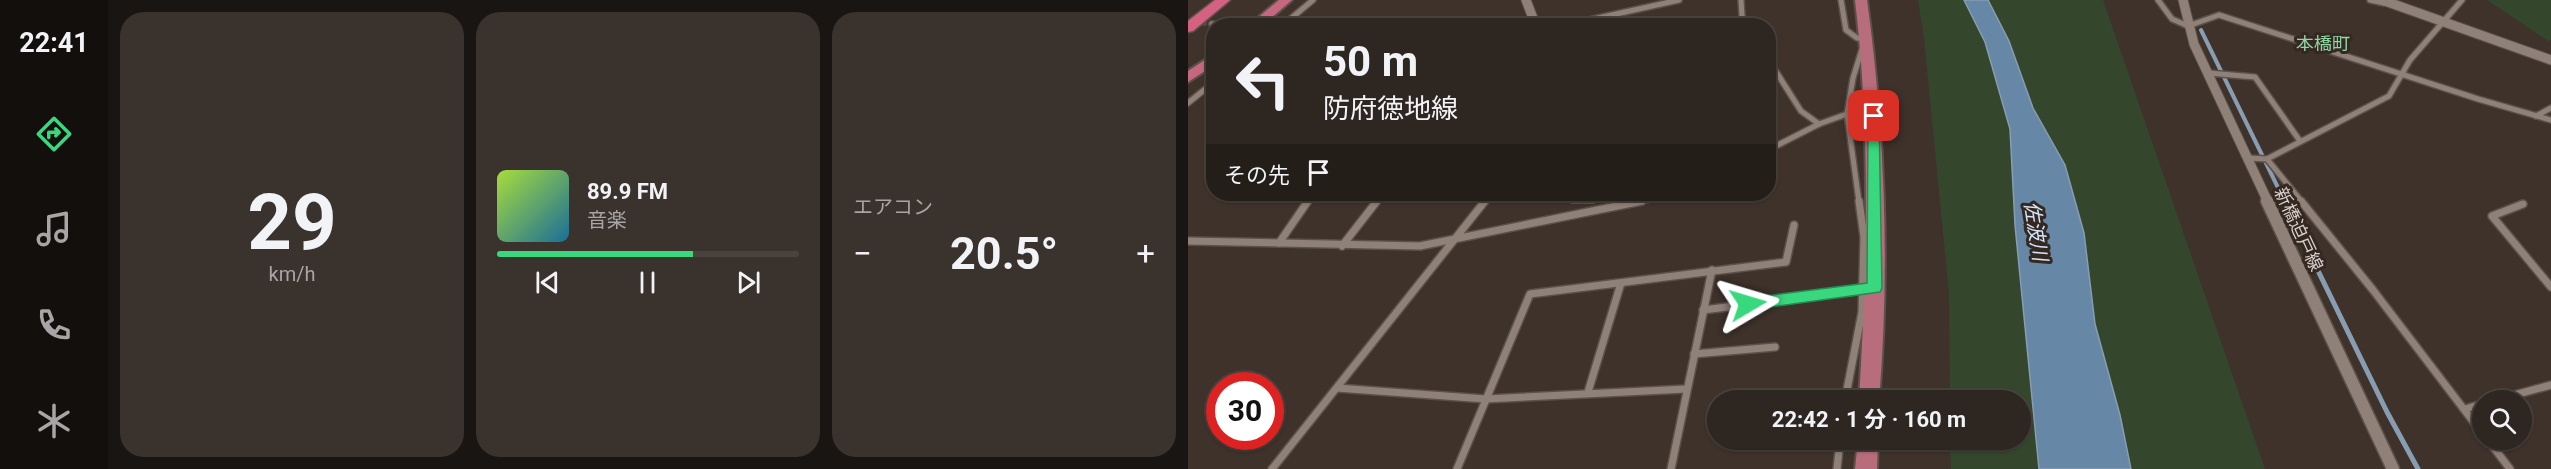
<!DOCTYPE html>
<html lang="ja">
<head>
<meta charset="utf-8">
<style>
  :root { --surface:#2e2620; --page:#3a322d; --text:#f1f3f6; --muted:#a7a5a5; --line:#49433e; --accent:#39d87f }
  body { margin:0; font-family:Roboto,"Noto Sans JP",sans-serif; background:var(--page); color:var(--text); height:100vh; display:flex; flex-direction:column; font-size:22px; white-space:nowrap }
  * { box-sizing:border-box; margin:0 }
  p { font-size:20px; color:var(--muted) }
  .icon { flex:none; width:33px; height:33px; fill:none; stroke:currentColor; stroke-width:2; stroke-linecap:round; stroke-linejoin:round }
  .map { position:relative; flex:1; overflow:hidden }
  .panel { display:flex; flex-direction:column; gap:12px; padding:12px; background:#191512; width:1080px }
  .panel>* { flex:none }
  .banner { position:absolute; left:18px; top:18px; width:570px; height:183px; border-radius:24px; box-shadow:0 2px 4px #0004,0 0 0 2px var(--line); background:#2e2620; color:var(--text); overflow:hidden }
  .fabs { position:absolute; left:1284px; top:390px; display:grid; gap:12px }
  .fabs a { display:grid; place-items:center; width:60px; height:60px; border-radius:50%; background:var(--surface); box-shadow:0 2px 4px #0004,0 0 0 2px var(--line); font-size:30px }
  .speed { position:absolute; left:18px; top:372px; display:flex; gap:12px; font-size:30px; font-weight:700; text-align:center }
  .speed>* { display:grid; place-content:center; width:78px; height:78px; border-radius:50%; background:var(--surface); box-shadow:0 2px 4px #0004,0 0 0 2px var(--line); line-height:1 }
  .speed .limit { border:9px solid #d22; background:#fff; color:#111 }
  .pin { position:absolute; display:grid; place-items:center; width:51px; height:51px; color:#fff; margin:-26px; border-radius:12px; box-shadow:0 3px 9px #0006 }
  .me { position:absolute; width:66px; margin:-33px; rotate:83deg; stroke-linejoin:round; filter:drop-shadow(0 0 4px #0008) }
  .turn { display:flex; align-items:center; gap:21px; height:126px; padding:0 18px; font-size:27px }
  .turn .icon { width:78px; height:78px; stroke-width:2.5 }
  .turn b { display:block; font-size:42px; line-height:51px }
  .then { display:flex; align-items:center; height:57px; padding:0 18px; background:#0003; gap:12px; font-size:22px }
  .big { font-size:45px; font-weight:700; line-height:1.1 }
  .panel .card { flex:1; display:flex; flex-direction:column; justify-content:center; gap:9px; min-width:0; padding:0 21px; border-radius:24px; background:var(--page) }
  .panel .dial { align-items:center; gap:0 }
  .dial b { font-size:78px; line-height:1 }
  .song { display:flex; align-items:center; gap:18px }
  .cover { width:72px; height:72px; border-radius:9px; background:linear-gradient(135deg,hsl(80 70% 55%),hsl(200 70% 35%)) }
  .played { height:6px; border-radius:3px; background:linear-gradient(90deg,var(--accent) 65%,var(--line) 65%) }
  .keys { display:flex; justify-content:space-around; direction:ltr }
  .heat { display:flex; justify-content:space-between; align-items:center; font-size:33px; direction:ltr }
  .panel .tiles { flex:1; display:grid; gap:12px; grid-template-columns:repeat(3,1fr) }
  .trip { position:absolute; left:519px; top:390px; width:324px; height:60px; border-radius:30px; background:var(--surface); box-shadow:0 2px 4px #0004,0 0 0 2px var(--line); font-weight:700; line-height:60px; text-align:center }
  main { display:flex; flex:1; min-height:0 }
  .tabs { display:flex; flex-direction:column; width:108px; justify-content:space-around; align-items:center; background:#120f0d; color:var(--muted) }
  .tabs .icon { width:42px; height:42px }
  .tabs .selected { color:var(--accent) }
  .tabs b { font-size:27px; color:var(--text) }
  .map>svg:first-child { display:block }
  .green { fill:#34472c }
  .water { fill:#6687a6; stroke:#889db1; stroke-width:1.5 }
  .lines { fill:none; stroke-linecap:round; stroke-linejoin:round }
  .stream-far1 { stroke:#889db1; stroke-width:4 }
  .stream { stroke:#889db1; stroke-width:5 }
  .minor-tunnel { stroke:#554a43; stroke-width:5; stroke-dasharray:5 2; stroke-linecap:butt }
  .minor-far1-casing { stroke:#5b514a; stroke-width:8 }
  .minor-casing { stroke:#5b514a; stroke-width:10 }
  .tertiary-far1-casing { stroke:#5b514a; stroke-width:11 }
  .tertiary-casing { stroke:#5b514a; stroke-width:15 }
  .primary-casing { stroke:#5b514a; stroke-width:4 }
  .trunk-casing { stroke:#5b514a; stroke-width:4 }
  .motorway-casing { stroke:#5b514a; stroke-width:3 }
  .minor-far1 { stroke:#8f8078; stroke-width:5 }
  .minor { stroke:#8f8078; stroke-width:7 }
  .tertiary-far1 { stroke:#8f8078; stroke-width:9 }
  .tertiary { stroke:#8f8078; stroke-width:12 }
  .primary { fill:#b86d7d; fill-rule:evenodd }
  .trunk { fill:#c6677f; fill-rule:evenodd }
  .motorway { fill:#d46181; fill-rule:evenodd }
  .wall { fill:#585172 }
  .shaded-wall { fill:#47425d }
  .route { fill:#39d87f; stroke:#258c53; stroke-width:1.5 }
  .labels { text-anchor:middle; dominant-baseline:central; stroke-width:6; stroke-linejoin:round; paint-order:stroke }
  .far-quarter-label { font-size:18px; fill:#8ed6a4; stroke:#342821 }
  .street-label { font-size:18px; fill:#d8d0cc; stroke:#342821 }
  .water-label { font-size:20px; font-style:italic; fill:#d2e7fc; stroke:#342821 }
</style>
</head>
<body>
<main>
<nav class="tabs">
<b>22:41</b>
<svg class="icon selected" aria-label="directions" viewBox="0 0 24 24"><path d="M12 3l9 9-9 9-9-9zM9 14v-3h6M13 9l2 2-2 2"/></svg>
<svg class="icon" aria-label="music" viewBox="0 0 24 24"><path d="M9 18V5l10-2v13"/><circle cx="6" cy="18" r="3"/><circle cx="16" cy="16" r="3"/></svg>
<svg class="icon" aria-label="phone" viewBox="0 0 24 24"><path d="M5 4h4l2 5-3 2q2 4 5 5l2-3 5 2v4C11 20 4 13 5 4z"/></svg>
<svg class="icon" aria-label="climate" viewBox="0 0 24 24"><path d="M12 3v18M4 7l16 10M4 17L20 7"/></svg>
</nav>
<section class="panel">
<div class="tiles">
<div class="card dial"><b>29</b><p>km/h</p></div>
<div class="card">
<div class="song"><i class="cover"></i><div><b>89.9 FM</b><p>音楽</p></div></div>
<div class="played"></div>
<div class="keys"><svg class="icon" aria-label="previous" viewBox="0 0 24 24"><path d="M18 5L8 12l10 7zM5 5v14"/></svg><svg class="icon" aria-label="pause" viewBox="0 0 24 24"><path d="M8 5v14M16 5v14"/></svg><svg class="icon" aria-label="next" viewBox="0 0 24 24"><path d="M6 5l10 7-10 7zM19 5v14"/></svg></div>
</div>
<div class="card"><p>エアコン</p>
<div class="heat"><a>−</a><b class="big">20.5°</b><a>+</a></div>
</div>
</div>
</section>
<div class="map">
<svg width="1363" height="469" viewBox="0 0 1363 469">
  <rect width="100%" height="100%" fill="#3e322b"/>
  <g class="green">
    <polygon points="730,0 776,0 797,42 822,129 827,225 851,469 763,469 762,440 832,440 832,400 762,400 761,294 736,38"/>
    <polygon points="800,0 915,0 1077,469 943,469 932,415 907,324 896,233 877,165 845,108 821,42"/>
    <polygon points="1299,0 1363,0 1363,40 1360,41"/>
  </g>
  <polygon class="water" points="776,0 800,0 821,41 845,108 877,165 896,233 907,324 932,415 943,469 851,469 827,225 822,129 797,42"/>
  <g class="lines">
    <polyline class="stream-far1" points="1013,30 1097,202"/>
    <polyline class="stream" points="1096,201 1199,412 1230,469"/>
    <polyline class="minor-tunnel" points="0,22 24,24"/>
    <g class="minor-far1-casing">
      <g id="minor-far1">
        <polyline points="553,0 554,16 560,26"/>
        <polyline points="653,0 658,30 669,38 677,39"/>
        <polyline points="970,0 984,19 1000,26 1031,15 1290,99 1363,120"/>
        <polyline points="1182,0 1196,3"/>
        <polyline points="24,24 50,26"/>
        <polyline points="94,26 125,0"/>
        <polyline points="374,26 491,0"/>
        <polyline points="580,59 613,111 631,124"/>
        <polyline points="1021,73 1067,77 1112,141"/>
        <polyline points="0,103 26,82"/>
        <polyline points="1348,116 1363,108"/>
        <polyline points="580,150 631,124 659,114"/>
        <polyline points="1060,158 1079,159 1201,96 1222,60 1274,0"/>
        <polyline points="1079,159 1114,202"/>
        <polyline points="119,202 125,194"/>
        <polyline points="188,202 193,196 239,197"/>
        <polyline points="296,202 302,194"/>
        <polyline points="447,202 487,194"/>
        <polyline points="671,202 659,114 665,78 675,46"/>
      </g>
    </g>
    <g class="minor-casing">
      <g id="minor">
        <polyline points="1113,201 1185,290 1294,433"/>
        <polyline points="1335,204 1304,216 1363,287"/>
        <polyline points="0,241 232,246 454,201"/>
        <polyline points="91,243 120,201"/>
        <polyline points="154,246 189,201"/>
        <polyline points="515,310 675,290"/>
        <polyline points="506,354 587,347"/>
        <polyline points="149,388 298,399 498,389"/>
        <polyline points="400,392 433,283"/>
        <polyline points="657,400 674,312 676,237 671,201"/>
        <polyline points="1308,400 1363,385"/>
        <polyline points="1277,409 1294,404"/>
        <polyline points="1300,440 1322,469"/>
        <polyline points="84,469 297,201"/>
        <polyline points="269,469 342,294 598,262 606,225"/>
        <polyline points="483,469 524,270"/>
        <polyline points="649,469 652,440"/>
      </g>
    </g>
    <g class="tertiary-far1-casing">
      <g id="tertiary-far1">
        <polyline points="338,0 348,26"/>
        <polyline points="995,0 1006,44 1080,202"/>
        <polyline points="1194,0 1363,60"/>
      </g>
    </g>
    <g class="tertiary-casing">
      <polyline id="tertiary" points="1079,201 1205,469"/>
    </g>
    <g class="primary-casing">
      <g id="primary">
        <path d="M667 0H679C697 130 702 270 691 400H671C679 266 683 134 667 0Z"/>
        <polygon points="670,440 690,440 689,469 667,469"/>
      </g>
    </g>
    <g class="trunk-casing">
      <g id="trunk">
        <polygon points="91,0 104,0 74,26 60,26"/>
        <polygon points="26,54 26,65 0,82 0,71"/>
      </g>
    </g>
    <g class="motorway-casing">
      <polygon id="motorway" points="27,0 42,0 5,31 0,32 0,21"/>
    </g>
    <use href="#minor-far1" class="minor-far1"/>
    <use href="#minor" class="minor"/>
    <use href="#tertiary-far1" class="tertiary-far1"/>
    <use href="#tertiary" class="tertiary"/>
    <use href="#primary" class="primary"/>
    <use href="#trunk" class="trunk"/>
    <use href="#motorway" class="motorway"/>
  </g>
  <polygon class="wall" points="378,194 411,194 407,204 383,204"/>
  <polygon class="shaded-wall" points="402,194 411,194 407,204"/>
  <polygon class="route" points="686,113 691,116 694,288 692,292 560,310 555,308 553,304 555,300 560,298 679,283 680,116"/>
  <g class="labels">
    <g class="far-quarter-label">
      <text x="1135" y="43">本橋町</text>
    </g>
    <g class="street-label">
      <text transform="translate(1111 229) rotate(65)">新橋迫戸線</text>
    </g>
    <g class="water-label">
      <text transform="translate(848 231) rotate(81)">佐波川</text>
    </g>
  </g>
</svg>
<div class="fabs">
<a><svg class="icon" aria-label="search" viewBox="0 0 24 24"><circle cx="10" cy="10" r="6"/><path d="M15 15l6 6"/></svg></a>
</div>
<div class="speed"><div class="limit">30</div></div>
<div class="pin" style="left:686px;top:116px;background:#d93025"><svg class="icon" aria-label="arrive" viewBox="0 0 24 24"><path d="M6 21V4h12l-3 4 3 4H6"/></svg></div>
<svg class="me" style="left:560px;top:304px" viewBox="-20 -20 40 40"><path d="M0-17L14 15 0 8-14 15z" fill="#39d87f" stroke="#fff" stroke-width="4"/></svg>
<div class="trip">22:42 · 1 分 · 160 m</div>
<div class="banner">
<div class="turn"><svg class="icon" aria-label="left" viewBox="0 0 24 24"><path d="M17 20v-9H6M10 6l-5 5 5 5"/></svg><div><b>50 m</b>防府徳地線</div></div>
<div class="then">その先<svg class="icon" aria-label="arrive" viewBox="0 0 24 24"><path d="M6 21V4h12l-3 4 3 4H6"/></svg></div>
</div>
</div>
</main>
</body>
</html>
